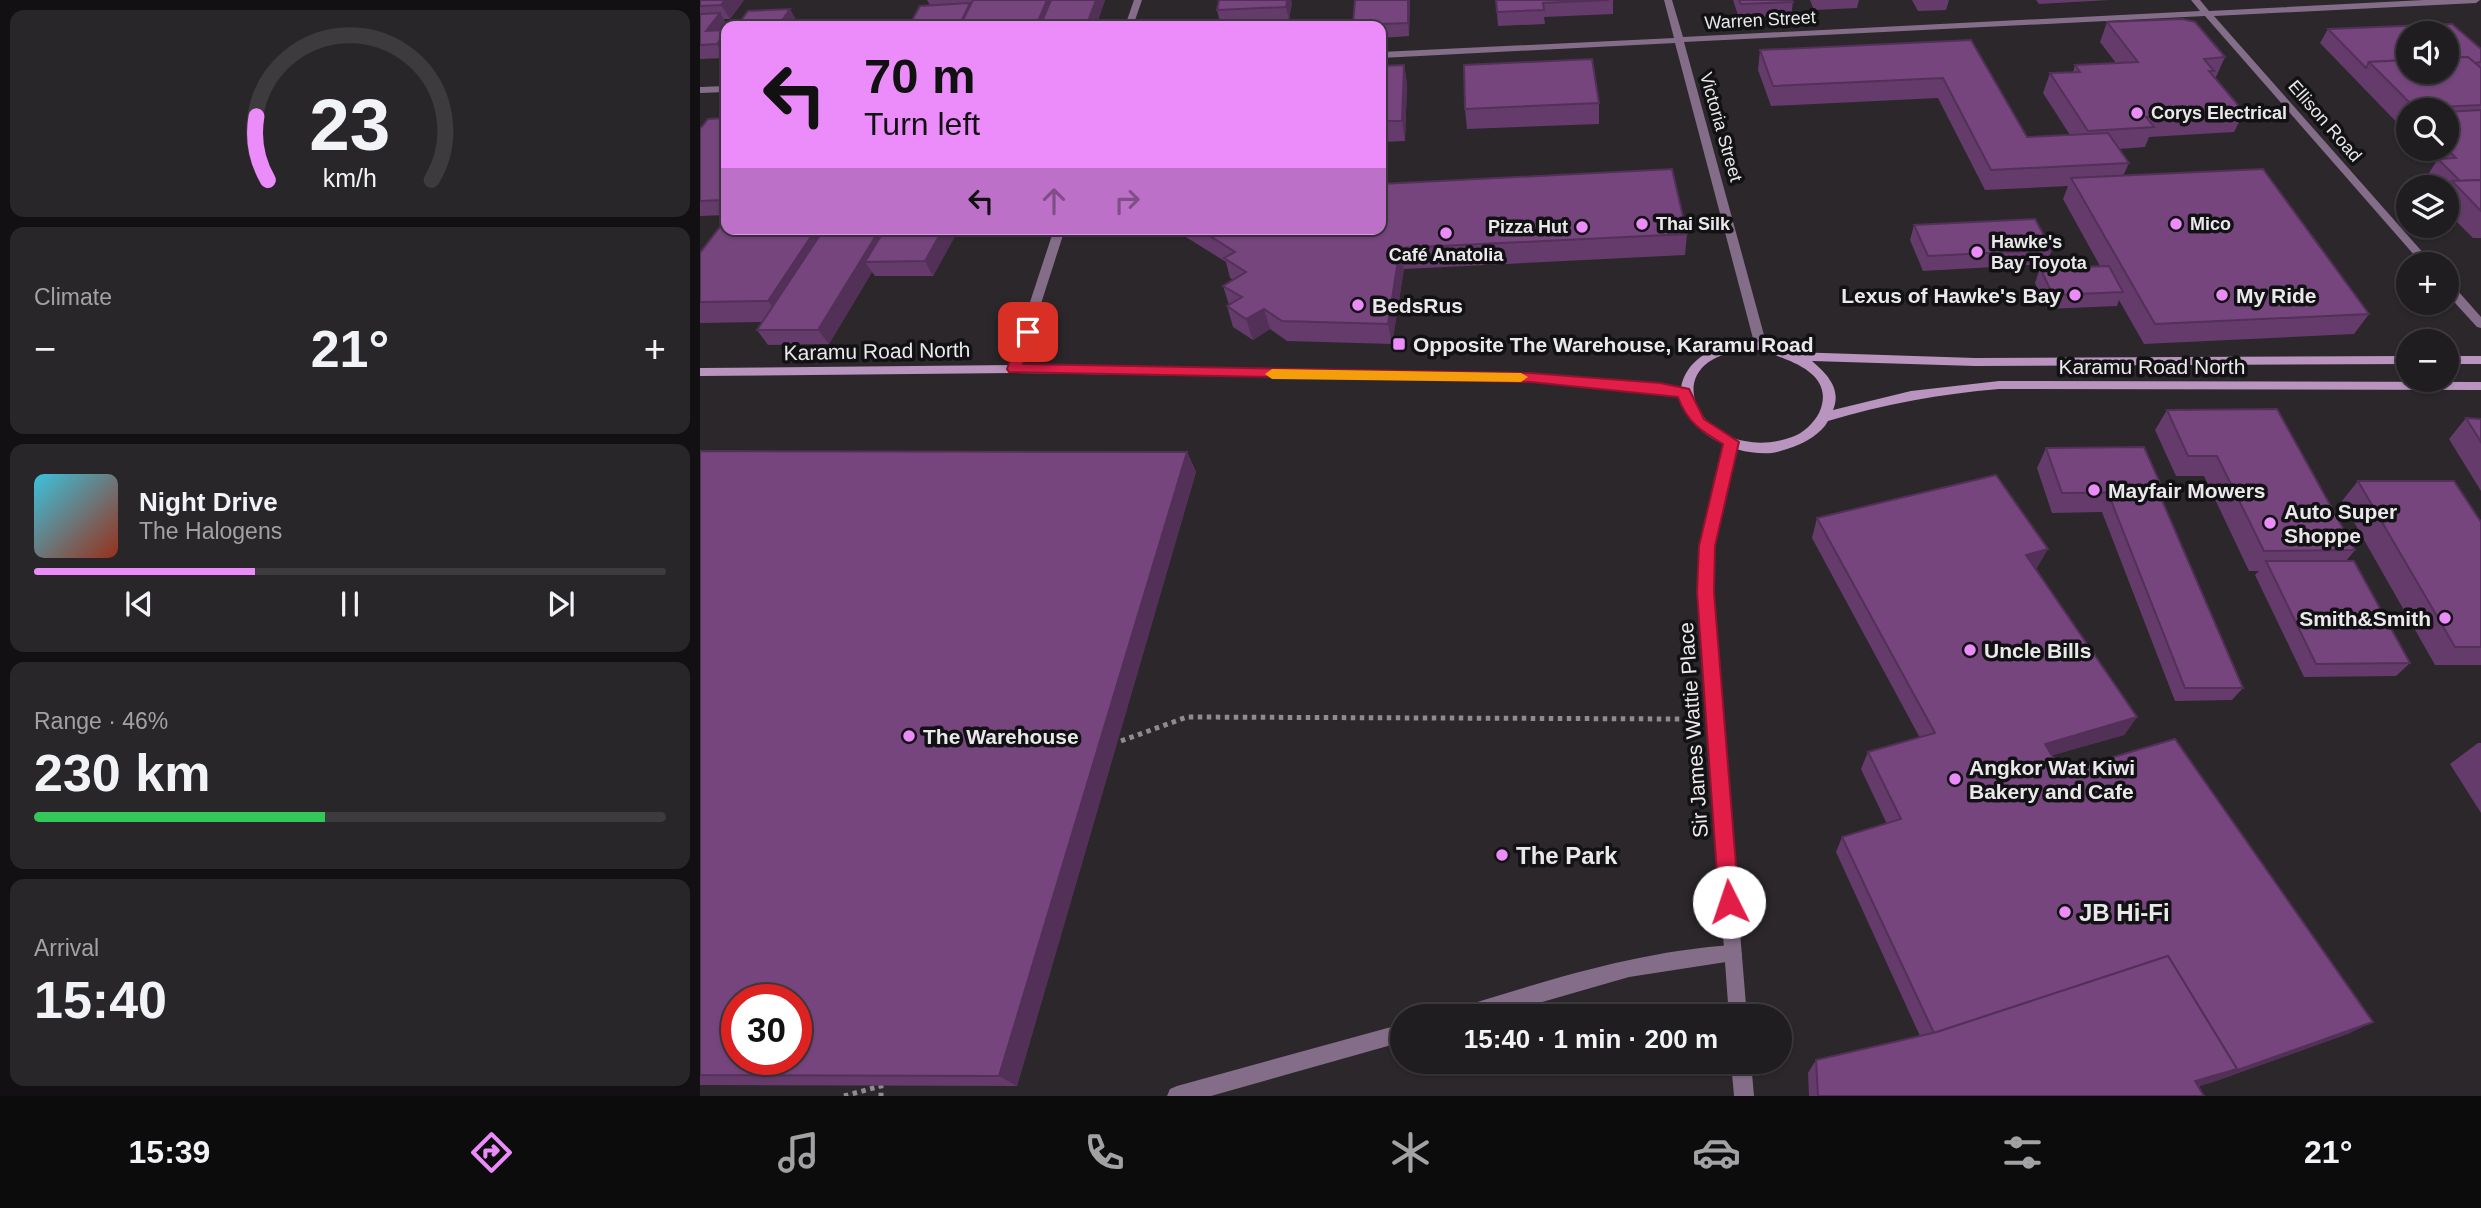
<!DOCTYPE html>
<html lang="en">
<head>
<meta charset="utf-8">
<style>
  :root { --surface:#201d20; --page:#282629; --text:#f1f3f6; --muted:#a2a2a5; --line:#3d3b3e; --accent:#ec8cfb }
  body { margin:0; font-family:Arial,sans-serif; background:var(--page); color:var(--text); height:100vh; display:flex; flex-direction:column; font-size:26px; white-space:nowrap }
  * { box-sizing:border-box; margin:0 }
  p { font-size:23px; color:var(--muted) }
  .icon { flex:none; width:38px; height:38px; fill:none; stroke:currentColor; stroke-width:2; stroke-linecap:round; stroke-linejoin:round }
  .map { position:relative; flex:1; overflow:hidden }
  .drawer { display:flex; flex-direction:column; gap:10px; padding:10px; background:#121012; width:700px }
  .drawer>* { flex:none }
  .guide { position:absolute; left:21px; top:21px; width:665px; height:214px; border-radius:14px; box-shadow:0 2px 5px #0004,0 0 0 2px var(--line); background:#ec8cfb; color:#111; overflow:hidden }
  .controls { position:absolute; left:1696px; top:21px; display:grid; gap:14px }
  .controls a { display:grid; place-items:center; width:63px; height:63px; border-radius:50%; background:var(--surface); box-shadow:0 2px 5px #0004,0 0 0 2px var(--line); font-size:35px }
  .speed { position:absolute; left:21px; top:984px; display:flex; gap:14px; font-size:35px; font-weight:700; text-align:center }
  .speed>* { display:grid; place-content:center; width:91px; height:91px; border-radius:50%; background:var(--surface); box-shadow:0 2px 5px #0004,0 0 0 2px var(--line); line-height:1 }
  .speed .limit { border:10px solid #d22; background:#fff; color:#111 }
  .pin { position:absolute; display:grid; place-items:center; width:60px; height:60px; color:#fff; margin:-30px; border-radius:14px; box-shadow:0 4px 10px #0006 }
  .me { position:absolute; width:77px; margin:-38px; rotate:356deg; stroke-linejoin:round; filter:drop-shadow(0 0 5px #0008) }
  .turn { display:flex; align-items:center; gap:24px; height:147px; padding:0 28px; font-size:32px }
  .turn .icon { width:91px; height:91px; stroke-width:2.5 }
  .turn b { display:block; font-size:49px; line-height:60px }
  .lanes { display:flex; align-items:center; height:66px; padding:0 28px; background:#0003; justify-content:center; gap:35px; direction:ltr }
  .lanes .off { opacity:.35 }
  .big { font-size:52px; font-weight:700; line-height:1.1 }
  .drawer .tile { flex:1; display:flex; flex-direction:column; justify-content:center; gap:10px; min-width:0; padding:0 24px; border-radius:14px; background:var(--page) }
  .drawer .dial { align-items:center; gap:0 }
  .dial svg { height:182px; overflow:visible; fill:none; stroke:var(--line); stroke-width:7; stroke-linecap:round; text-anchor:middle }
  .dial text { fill:var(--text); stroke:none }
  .song { display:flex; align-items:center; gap:21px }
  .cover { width:84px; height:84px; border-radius:10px; background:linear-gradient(135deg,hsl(190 70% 55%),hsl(10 70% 35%)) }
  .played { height:7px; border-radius:4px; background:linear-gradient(90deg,var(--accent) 35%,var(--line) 35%) }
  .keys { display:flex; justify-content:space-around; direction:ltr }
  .heat { display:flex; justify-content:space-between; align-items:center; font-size:38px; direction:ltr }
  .charge { height:10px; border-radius:5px; background:linear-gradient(90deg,#34c759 46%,var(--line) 0) }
  .trip { position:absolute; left:690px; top:1004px; width:402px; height:70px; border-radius:35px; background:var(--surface); box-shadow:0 2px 5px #0004,0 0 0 2px var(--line); font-weight:700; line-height:70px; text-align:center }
  .dock { display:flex; height:112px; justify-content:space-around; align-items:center; background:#0d0c0d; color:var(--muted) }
  .dock .icon { width:49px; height:49px }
  .dock .on { color:var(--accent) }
  .dock b { font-size:32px; color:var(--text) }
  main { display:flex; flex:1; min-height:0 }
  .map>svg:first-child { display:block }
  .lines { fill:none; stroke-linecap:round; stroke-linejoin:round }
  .path { stroke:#8f8c8f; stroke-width:5; stroke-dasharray:4.5 4.5; stroke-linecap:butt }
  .service { fill:#846d88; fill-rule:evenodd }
  .minor { fill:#846d88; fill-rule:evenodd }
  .secondary { fill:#b894be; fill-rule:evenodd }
  .wall { fill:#653b6c }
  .shaded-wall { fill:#533058 }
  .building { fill:#76457e; stroke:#533058; stroke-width:2; fill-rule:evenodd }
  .route { fill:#e11d48; stroke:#92132f; stroke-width:2 }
  .slow { fill:#f59e0b }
  .poi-dot { fill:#ec8cfb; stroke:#121113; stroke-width:2.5 }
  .labels { text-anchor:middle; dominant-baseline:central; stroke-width:7; stroke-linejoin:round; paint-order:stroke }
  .far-street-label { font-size:18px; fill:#eae8eb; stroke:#121113 }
  .far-poi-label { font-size:18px; font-weight:bold; fill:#eae8eb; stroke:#121113; text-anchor:start }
  .poi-label { font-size:21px; font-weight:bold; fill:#eae8eb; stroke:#121113; text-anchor:start }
  .street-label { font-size:21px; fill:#eae8eb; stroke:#121113 }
  .near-poi-label { font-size:24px; font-weight:bold; fill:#eae8eb; stroke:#121113; text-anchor:start }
</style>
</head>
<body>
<main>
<section class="drawer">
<div class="tile dial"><svg viewBox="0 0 100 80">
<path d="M14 69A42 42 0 1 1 86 69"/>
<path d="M14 69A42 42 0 0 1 9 41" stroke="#ec8cfb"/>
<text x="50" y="56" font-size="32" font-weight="700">23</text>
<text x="50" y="72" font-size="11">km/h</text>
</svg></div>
<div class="tile"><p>Climate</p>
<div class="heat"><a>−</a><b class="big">21°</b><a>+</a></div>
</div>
<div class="tile">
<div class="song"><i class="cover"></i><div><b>Night Drive</b><p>The Halogens</p></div></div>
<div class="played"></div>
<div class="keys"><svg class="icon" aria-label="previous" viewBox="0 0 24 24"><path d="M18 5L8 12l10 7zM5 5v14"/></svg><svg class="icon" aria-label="pause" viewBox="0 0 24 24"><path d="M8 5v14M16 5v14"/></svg><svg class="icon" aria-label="next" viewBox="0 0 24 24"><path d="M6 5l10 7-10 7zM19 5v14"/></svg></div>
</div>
<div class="tile"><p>Range · 46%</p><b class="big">230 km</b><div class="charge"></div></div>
<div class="tile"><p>Arrival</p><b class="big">15:40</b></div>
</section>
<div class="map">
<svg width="1781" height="1096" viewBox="0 0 1781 1096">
  <rect width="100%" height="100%" fill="#2b272b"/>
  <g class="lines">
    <g class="path">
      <polyline points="421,741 487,717 983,719"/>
      <polyline points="144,1096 181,1086 181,1096"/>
    </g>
    <g class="service">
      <path d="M1033 945 1039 948 1042 954 1039 960 929 977 790 1017H749L751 1010 758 1008C849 980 938 951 1033 945Z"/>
      <polygon points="702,1024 702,1042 511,1096 467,1096 470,1089 477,1086"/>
    </g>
    <g class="minor">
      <polygon points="434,0 442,0 433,26 425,26"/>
      <polygon points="964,0 972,0 983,37 1500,11 1491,0 1500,0 1509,11 1724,0 1780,0 1776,3 1514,16 1733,264 1722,264 1505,16 984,42 1067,346 1061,350 1055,346 975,43 681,58 681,52 974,38"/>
      <polygon points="26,86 26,92 0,93 0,87"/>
      <polygon points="354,229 365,229 320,369 314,373 310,372 308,369"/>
      <polygon points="1746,281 1750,282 1781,317 1781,328 1777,327 1746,293"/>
      <polygon points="1031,437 1037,442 1014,546 1012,592 1047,1017 1029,1017 998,592 1000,546 1025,442"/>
      <polygon points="1031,1062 1051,1062 1054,1096 1034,1096"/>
    </g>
    <g class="secondary">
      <path d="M1036 342H1061L1093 352 1275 358 1708 356V364L1275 366 1112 361C1127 374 1142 389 1133 410L1211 391 1299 381 1781 382V390L1299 389C1241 394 1184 404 1128 421 1121 434 1106 442 1093 447 1086 449 1079 452 1072 453 1035 456 989 435 981 397L959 392 830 381 314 373 0 376V368L314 365 830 373 959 384 981 388C985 361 1012 347 1036 342ZM1060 350C1089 360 1137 373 1119 413 1114 423 1102 434 1092 437 999 470 942 349 1060 350Z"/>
      <rect x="1746" y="356" width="35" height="8"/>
    </g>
  </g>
  <g class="wall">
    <polygon points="0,0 44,0 30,19 23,19 28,26 26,26 26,58 0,59"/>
    <polygon points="227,0 405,0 396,26 209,26 230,5"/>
    <polygon points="710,0 709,36 681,38 681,26 654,26 653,25"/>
    <polygon points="796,0 913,0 913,14 844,17 845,24 798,26"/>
    <polygon points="1033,0 1092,0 1093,2 1091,16 1039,18"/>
    <polygon points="1110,0 1159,0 1157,8 1114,10"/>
    <polygon points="1212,0 1249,0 1246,10 1218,11"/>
    <polygon points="1336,0 1410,0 1339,4"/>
    <polygon points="592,2 589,20 520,22 517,10"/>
    <polygon points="1407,22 1525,57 1516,77 1514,77 1544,112 1534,132 1449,137 1445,147 1419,149 1429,163 1423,176 1669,314 1654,334 1444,344 1419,300 1417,306 1347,309 1335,283 1340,268 1400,266 1363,199 1368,186 1285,190 1238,98 1071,106 1058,70 1060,50 1271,40 1327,137 1370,135 1343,93 1350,73 1373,72 1375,65 1416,63 1400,42"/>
    <polygon points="1628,29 1781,62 1781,238 1773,238 1746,211 1746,187 1742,187 1729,173 1736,162 1723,149 1746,149 1746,110 1708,110 1708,134 1620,43"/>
    <polygon points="704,65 707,84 705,141 681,142 681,66"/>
    <polygon points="899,103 899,124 767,129 765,109"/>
    <polygon points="26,118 26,215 0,216 0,129"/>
    <polygon points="1214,225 1352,250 1346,264 1223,271 1210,240"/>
    <polygon points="116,229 142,229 140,235 180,239 255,236 233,276 175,276 172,272 129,344 68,345 57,330 62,322 0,323 0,253"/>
    <polygon points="473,229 681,229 987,234 985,255 704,269 692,344 587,341 570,329 553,340 533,327 527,306 529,305 523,286 533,280 530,278 526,262"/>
    <polygon points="1467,410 1655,550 1646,561 1710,663 1696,676 1604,677 1555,575 1559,571 1549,571 1504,476 1476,476 1455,430"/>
    <polygon points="1766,418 1781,419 1781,491 1749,439"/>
    <polygon points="1346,448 1464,492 1461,498 1543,688 1532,700 1475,701 1402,512 1352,513 1337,468"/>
    <polygon points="0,451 487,452 496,472 317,1086 0,1085"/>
    <polygon points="1658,481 1781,522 1781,665 1735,665 1642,501"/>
    <polygon points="1117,518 1337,568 1336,569 1437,717 1424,735 1352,755 1362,772 1650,1033 1513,1082 1499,1086 1504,1096 1109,1096 1108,1073 1116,1060 1220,1036 1136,852 1142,837 1187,824 1161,769 1168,752 1220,738 1112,538"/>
    <polygon points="1778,743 1781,743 1781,813 1750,764"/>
  </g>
  <g class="shaded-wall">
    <polygon points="25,0 44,0 30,19 21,5"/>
    <polygon points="347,0 362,0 351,26 336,26"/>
    <polygon points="396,0 405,0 396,26 386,26"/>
    <polygon points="587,0 591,0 592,2 589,20 586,7"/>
    <polygon points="708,0 710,0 709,36 708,23"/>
    <polygon points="90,9 98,23 96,26 78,26"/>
    <polygon points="20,13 28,26 26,26 26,30 6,31"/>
    <polygon points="186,20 189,26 183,26"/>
    <polygon points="26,32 26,44 23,44 26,49 26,58 17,44"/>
    <polygon points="704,65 707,84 705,141 702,121"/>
    <polygon points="26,193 26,207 22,200"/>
    <polygon points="116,229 143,230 83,322 68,301"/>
    <polygon points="243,229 251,229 255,236 233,276 225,261"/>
    <polygon points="177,234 186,249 165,262 172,272 129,344 118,330"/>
    <polygon points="700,248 704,269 692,344 688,324"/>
    <polygon points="564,309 570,329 553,340 546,319"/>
    <polygon points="487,452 496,472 317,1086 299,1076"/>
    <polygon points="1348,549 1337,568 1317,574 1326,555"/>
    <polygon points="1437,717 1424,735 1333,761 1345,744"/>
    <polygon points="1673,1022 1650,1033 1513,1082 1473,1093 1495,1081"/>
  </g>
  <g class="building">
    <polygon points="0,0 25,0 21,5 0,6"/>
    <polygon points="273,0 347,0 336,26 260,26"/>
    <polygon points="351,0 396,0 386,26 340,26"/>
    <polygon points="519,0 587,0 586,7 517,10"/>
    <polygon points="655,0 708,0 708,23 653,25"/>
    <polygon points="796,0 909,0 843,3 844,10 797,12"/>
    <polygon points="1039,0 1092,0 1093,2 1041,4"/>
    <polygon points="270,3 259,26 209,26 220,6"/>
    <polygon points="90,9 78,26 37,26 48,11"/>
    <polygon points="20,13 6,31 26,30 26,32 17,44 0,45 0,14"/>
    <polygon points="1482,19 1495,22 1525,57 1504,59 1514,71 1509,71 1544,112 1446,117 1454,127 1388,131 1350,73 1380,72 1375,65 1438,62 1407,22"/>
    <polygon points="186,20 183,26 158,26 161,21"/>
    <polygon points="543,21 542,26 479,26 480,24"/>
    <polygon points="1752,24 1781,49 1781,62 1775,63 1768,57 1746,58 1746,33 1708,33 1708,60 1669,62 1666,68 1628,29"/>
    <polygon points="1271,40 1327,137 1408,133 1429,163 1291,170 1243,78 1073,86 1060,50"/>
    <polygon points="1768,57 1781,68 1781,105 1715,108 1669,62 1708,60 1708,72 1746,72 1746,58"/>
    <polygon points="892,59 899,103 765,109 764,65"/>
    <polygon points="704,65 702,121 681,121 681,66"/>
    <polygon points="1781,110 1781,180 1760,181 1738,159 1756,158 1746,148 1746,112"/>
    <polygon points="26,118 26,193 22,200 0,201 0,129 8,119"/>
    <polygon points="972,169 987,234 700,248 688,324 582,321 564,309 546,319 527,306 542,297 523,286 546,272 524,258 535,252 499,229 681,229 681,184"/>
    <polygon points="1563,169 1669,314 1455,324 1371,178"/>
    <polygon points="1781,180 1781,211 1752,181"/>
    <polygon points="26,219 26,229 116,229 68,301 0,302 0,253"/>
    <polygon points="1335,219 1352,250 1228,256 1214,225"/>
    <polygon points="185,229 243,229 225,261 165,262"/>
    <polygon points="177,234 118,330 57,330 120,235"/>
    <polygon points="1409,266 1423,292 1353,295 1340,268"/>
    <polygon points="1577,409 1655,550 1564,551 1517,456 1488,456 1467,410"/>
    <polygon points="1766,418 1781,419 1781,442"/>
    <polygon points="1444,447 1464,492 1362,493 1346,448"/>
    <path d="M0 451 487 452 299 1076 0 1075ZM37 999H96V1059H37Z"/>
    <polygon points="1296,475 1348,549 1326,555 1437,717 1345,744 1362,772 1475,739 1673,1022 1532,1072 1537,1069 1468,956 1234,1033 1142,837 1201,819 1168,752 1235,733 1117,518"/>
    <polygon points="1658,481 1754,481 1781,522 1781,647 1755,647"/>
    <polygon points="1410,498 1461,498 1543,688 1485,688"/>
    <polygon points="1566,561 1654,561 1710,663 1616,664"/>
    <polygon points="1468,956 1537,1069 1495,1081 1504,1096 1118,1096 1116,1060 1237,1032"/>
  </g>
  <path class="route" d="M328 327 334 332 323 364 830 373 960 383 989 389 1004 419 1039 442 1015 546 1014 592 1039 902 1036 909 1029 912 1022 909 1019 902 997 592 999 546 1023 444C1001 431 987 422 978 397L830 382 309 372 307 369 321 332Z"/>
  <polygon class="slow" points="572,369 821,373 828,377 821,382 572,379 565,374"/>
  <g class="poi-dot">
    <circle cx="1437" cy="113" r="7"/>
    <circle cx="942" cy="224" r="7"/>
    <circle cx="1476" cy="224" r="7"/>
    <circle cx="882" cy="227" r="7"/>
    <circle cx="746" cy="233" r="7"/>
    <circle cx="1277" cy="252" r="7"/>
    <circle cx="1375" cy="295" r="7"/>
    <circle cx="1522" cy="295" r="7"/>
    <circle cx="658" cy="305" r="7"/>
    <rect x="692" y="337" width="14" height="14" rx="3.5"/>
    <circle cx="1394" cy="490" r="7"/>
    <circle cx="1570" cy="523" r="7"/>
    <circle cx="1745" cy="618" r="7"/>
    <circle cx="1270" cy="650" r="7"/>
    <circle cx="209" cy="736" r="7"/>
    <circle cx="1255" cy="779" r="7"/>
    <circle cx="802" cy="855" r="7"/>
    <circle cx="1365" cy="912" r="7"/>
  </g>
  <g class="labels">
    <g class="far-street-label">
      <text transform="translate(1060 20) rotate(-3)">Warren Street</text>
      <text transform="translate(1625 121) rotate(49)">Ellison Road</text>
      <text transform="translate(1021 127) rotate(74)">Victoria Street</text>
    </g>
    <g class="far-poi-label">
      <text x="1451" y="113">Corys Electrical</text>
      <text x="956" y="224">Thai Silk</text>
      <text x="1490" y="224">Mico</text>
      <text x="868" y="227" text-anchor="end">Pizza Hut</text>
      <text x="1291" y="242">Hawke's<tspan x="1291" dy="21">Bay Toyota</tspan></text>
      <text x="746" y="255" text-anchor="middle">Café Anatolia</text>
    </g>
    <g class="poi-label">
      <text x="1361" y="295" text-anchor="end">Lexus of Hawke's Bay</text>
      <text x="1536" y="295">My Ride</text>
      <text x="672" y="305">BedsRus</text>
      <text x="713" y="344">Opposite The Warehouse, Karamu Road</text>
      <text x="1408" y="490">Mayfair Mowers</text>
      <text x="1584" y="511">Auto Super<tspan x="1584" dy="24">Shoppe</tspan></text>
      <text x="1731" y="618" text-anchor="end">Smith&amp;Smith</text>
      <text x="1284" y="650">Uncle Bills</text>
      <text x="223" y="736">The Warehouse</text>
      <text x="1269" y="767">Angkor Wat Kiwi<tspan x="1269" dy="24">Bakery and Cafe</tspan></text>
    </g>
    <g class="street-label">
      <text transform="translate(177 351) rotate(-1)">Karamu Road North</text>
      <text x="1452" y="366">Karamu Road North</text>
      <text transform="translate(993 730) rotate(-94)">Sir James Wattie Place</text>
    </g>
    <g class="near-poi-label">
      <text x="816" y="855">The Park</text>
      <text x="1379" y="912">JB Hi-Fi</text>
    </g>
  </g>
</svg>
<div class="controls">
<a><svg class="icon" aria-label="sound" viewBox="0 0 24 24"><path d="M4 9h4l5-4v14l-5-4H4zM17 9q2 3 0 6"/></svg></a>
<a><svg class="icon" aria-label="search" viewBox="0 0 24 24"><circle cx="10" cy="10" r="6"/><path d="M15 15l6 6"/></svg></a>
<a><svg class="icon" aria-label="layers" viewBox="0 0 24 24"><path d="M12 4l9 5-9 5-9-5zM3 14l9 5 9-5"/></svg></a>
<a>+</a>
<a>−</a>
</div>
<div class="speed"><div class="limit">30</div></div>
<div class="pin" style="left:328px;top:332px;background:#d93025"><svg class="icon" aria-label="arrive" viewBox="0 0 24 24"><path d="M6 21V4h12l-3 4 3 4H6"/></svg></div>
<svg class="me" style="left:1029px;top:902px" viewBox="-20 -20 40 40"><circle r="19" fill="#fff"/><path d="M0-13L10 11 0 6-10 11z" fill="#e11d48"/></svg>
<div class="trip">15:40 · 1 min · 200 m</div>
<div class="guide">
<div class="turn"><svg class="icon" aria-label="left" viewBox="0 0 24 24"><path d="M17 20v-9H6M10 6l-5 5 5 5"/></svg><div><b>70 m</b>Turn left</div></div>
<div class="lanes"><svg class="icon" aria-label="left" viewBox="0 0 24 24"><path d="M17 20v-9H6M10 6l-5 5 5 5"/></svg><svg class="icon off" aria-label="ahead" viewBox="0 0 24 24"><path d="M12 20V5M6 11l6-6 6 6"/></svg><svg class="icon off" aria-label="right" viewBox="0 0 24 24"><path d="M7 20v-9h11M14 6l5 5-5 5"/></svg></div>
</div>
</div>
</main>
<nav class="dock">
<b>15:39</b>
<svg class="icon on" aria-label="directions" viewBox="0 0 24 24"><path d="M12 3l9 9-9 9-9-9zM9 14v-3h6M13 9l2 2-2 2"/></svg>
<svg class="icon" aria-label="music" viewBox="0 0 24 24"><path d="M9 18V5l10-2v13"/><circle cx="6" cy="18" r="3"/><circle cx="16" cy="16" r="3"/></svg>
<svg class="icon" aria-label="phone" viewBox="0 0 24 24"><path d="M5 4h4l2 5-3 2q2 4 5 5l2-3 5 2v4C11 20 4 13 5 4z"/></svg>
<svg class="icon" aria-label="climate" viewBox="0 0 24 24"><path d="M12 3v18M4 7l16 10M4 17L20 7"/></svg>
<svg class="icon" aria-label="car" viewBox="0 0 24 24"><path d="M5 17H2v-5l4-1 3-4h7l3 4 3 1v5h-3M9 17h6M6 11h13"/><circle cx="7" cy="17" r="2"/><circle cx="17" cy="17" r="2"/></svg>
<svg class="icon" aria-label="filters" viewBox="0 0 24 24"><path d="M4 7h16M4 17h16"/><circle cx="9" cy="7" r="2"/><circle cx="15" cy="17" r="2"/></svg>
<b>21°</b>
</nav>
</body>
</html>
